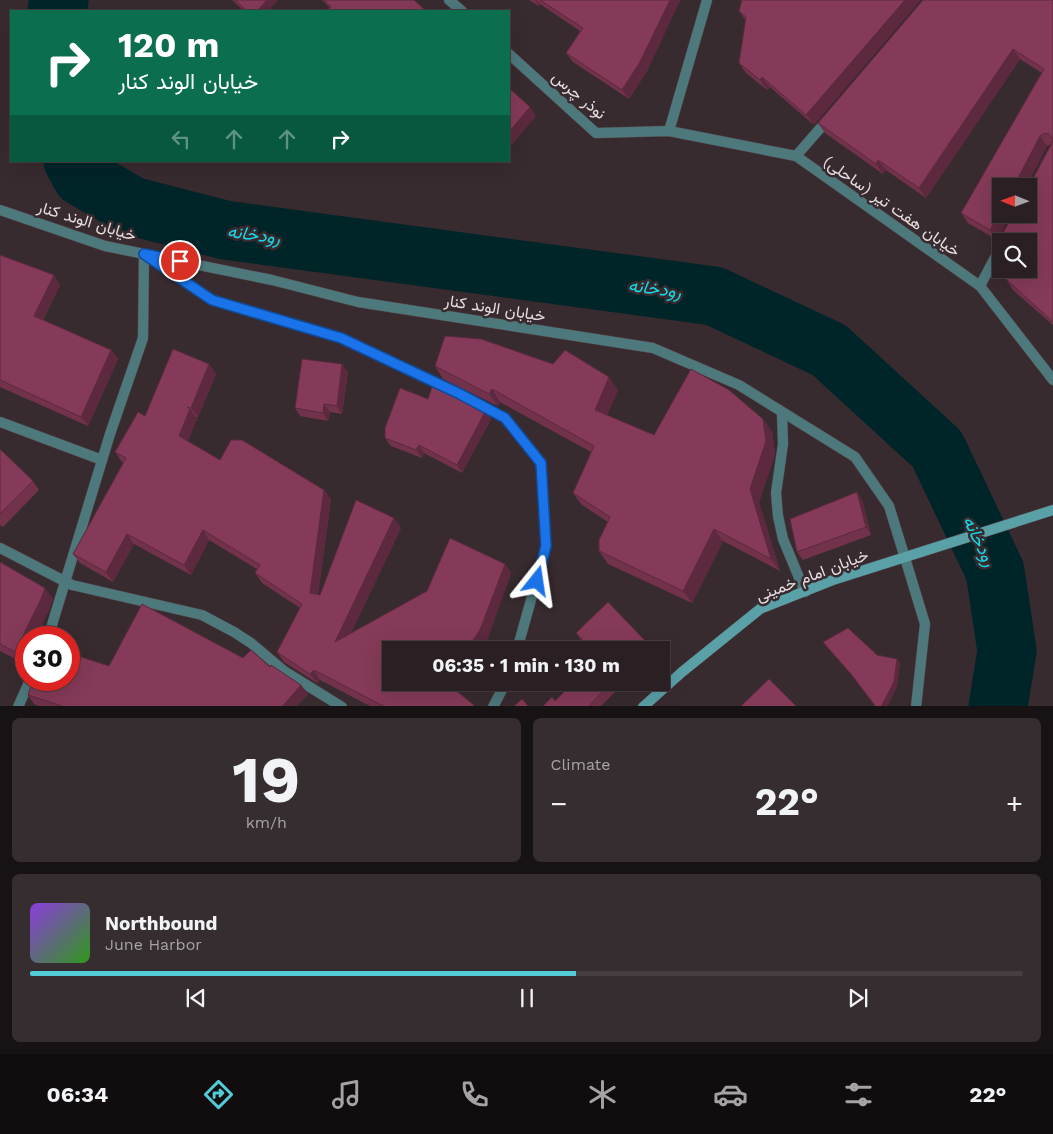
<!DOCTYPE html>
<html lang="en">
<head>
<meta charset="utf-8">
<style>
  :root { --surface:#2a2024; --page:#362d31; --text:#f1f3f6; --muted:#a5a3a6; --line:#463e41; --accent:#52ccd6 }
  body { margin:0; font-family:"Work Sans",Vazirmatn,sans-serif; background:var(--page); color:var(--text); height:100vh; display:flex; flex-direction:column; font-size:19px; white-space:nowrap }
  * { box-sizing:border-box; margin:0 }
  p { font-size:16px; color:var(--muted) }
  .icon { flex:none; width:28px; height:28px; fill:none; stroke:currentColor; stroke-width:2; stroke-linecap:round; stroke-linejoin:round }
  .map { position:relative; height:706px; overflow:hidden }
  .details { display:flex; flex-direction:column; gap:12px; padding:12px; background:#171214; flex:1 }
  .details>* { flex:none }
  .top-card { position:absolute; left:10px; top:10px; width:500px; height:152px; border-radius:0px; box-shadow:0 5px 20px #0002,0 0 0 1px var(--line); background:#0b6e4f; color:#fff; overflow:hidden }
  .needle { width:32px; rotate:271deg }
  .controls { position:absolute; left:992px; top:178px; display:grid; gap:10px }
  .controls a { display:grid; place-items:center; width:45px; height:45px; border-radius:0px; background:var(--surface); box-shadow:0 5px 20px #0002,0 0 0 1px var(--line); font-size:25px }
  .speed { position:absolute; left:15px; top:626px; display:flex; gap:10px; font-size:25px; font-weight:700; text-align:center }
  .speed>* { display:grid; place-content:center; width:65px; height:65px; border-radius:50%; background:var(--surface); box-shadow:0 5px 20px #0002,0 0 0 1px var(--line); line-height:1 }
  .speed .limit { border:8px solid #d22; background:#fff; color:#111 }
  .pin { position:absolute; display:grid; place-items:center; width:42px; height:42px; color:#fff; margin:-21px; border:2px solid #fff; border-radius:50%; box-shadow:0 1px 5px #0007 }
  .me { position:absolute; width:55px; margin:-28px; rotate:15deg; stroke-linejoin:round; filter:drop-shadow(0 0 4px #0008) }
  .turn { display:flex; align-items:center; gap:18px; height:105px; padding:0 25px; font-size:22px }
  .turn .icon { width:65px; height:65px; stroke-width:2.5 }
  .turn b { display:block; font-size:35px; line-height:42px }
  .lanes { display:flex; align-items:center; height:48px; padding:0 25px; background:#0003; justify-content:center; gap:25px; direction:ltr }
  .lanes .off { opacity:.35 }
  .big { font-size:38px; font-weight:700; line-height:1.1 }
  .details .widget { flex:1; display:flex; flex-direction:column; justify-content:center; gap:8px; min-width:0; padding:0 18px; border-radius:8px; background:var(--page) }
  .details .dial { align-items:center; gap:0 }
  .dial b { font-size:65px; line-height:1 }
  .song { display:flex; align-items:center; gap:15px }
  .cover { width:60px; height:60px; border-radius:8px; background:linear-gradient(135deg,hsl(270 70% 55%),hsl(110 70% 35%)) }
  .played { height:5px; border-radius:2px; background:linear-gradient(90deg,var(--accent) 55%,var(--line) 55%) }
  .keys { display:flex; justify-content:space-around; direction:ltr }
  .heat { display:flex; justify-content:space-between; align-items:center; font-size:28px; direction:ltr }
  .details .tiles { flex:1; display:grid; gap:12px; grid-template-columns:1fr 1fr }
  .widget:last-child { grid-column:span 2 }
  .trip { position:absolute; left:382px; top:641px; width:288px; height:50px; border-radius:0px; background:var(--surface); box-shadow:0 5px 20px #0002,0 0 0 1px var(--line); font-weight:700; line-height:50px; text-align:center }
  .dock { display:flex; height:80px; justify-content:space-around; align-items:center; background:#110d0e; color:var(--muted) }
  .dock .icon { width:35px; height:35px }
  .dock .current { color:var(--accent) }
  .dock b { font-size:22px; color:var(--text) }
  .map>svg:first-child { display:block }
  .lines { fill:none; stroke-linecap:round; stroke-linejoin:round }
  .river { stroke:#002529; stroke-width:59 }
  .minor-casing { stroke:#54484c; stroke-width:11 }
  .tertiary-casing { stroke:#54484c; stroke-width:11 }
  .secondary-casing { stroke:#54484c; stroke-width:11 }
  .minor { stroke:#4d787c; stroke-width:10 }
  .tertiary { stroke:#4d787c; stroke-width:10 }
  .secondary { stroke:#59a0a7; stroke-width:10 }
  .wall { fill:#72324c }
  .shaded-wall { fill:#5c293e }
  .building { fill:#843a58; stroke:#5c293e }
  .route-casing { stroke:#114b97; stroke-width:12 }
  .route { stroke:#1a73e8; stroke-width:9 }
  .labels { text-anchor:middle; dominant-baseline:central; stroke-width:5; stroke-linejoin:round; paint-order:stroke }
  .street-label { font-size:16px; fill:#e7dee1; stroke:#382b30 }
  .water-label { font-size:18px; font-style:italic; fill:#11dbe9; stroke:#382b30 }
</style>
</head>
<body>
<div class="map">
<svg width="1053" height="707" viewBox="0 0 1053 707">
  <rect width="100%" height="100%" fill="#382b30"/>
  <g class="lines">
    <g class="river">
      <polyline points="57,11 59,0"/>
      <polyline points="73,161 82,177 132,206 225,230 714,296 829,350 937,449 995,571 1007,651 998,707"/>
    </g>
    <g class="minor-casing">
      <g id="minor">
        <polyline points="449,0 462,11"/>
        <polyline points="509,54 596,133 669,131 796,156 980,286 1053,380"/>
        <polyline points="796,156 830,117"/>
        <polyline points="145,255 212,300 341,338 460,394 505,418 541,463 546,546 517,650"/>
        <polyline points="980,286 1001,246"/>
        <polyline points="782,413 783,444 776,493 778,516 783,539 805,592"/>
        <polyline points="0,422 102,460"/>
        <polyline points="0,548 72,585 202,615 234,632 251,643 284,671 342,707"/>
        <polyline points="905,558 925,624 916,707"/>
        <polyline points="48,638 110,434 143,338 144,254"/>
        <polyline points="18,707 30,680"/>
        <polyline points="493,707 506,682"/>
      </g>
    </g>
    <g class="tertiary-casing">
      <g id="tertiary">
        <polyline points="669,131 707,0"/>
        <polyline points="0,210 105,246 272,280 358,302 653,348 739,385 855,457 889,506 905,558"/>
      </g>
    </g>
    <g class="secondary-casing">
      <polyline id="secondary" points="643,707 682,672 760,609 833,580 1053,510"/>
    </g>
    <use href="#minor" class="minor"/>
    <use href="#tertiary" class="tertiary"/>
    <use href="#secondary" class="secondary"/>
  </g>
  <g class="wall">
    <polygon points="232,0 278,0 268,11 244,11"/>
    <polygon points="322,0 414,0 330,8"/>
    <polygon points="529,0 680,0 647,71 629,99 573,62 566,53 580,31 540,4 539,6"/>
    <polygon points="742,0 814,125 770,87 767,90 746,73 739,63 746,21 739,11"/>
    <polygon points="1053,0 1053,325 1013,290 1006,279 1029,241 1004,241 1001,236 1014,214 1051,144 1047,146 1026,186 1001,186 997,240 968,223 961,213 1042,73 1020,59 926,198 886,170 883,174 825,133 818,123"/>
    <polygon points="0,255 54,275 60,285 43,320 111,350 118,359 88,426 0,387"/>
    <polygon points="209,364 216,374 198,417 196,417 197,419 188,441 220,460 324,490 331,499 318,595 320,595 394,518 401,528 351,633 505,564 511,573 487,640 480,650 391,650 453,689 474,707 372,707 320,680 317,683 284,662 277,652 300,608 262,583 255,573 257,569 209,540 191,575 134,544 113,582 80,563 73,554 124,463 122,462 115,452 145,416"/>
    <polygon points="435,366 618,390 607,415 654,435 763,419 772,432 775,454 759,502 780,571 723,541 692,603 608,564 599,551 608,522 582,505 573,493 591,452 500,402 498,406 443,379"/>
    <polygon points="348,372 342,414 330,412 328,421 300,416 295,408"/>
    <polygon points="428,399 486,410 491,419 462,473 424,453 422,458 391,446 385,438"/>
    <polygon points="0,449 33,481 39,490 3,527 0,525"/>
    <polygon points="862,500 871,535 803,560 797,552"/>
    <polygon points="0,562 53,599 49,610 36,638 26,638 26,657 23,663 0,651"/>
    <polygon points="576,633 654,650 591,650 581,640"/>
    <polygon points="823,642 877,655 900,663 897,686 887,707 876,707 854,678"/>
    <polygon points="243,658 270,667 301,685 308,694 296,707 42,707 34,704 28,695 74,667 109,666"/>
    <polygon points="574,682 639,682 630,691 623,684 600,707 542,707 555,701"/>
  </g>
  <g class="shaded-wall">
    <polygon points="267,0 278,0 268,11 257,11"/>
    <polygon points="535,0 536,0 540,4 539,6"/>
    <polygon points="670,0 680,0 647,71 629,99 622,90"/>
    <polygon points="905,0 921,0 814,125 806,115"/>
    <polygon points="1013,49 1020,59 926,198 919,188"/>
    <polygon points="762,77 770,87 767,90 760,80"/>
    <polygon points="530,107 536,116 509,148 509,132"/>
    <polygon points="1040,136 1047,146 1026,186 1016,186 1016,182"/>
    <polygon points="878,160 886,170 883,174 876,164"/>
    <polygon points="1001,209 1001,214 1011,214 997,240 990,230"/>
    <polygon points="54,275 60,285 40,325 34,316"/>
    <polygon points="111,350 118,359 88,426 81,417"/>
    <polygon points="209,364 216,374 198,417 191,408"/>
    <polygon points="342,364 348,372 342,414 337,406"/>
    <polygon points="609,377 618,390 604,423 595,410"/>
    <polygon points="492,389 500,402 498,406 489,394"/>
    <polygon points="324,404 330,412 328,421 323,413"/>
    <polygon points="190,409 197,419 186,446 179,436"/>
    <polygon points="486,410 491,419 462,473 457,465"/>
    <polygon points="763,419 772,432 775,454 759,502 780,571 771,559 750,489"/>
    <polygon points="419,445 424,453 422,458 416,450"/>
    <polygon points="324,490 331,499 317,602 310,593"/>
    <polygon points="857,492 862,500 871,535 866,527"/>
    <polygon points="394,518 401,528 342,652 335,642"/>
    <polygon points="714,529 723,541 692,603 683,591"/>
    <polygon points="203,530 209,540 191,575 184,565"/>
    <polygon points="127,534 134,544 113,582 106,572"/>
    <polygon points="505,564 511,573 487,640 480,650 466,650"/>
    <polygon points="45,588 53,599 49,610 36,638 26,638 26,657 23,663 15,652"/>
    <polygon points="897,659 900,663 897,686 887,707 881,707"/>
    <polygon points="314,670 320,680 317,683 310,674"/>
    <polygon points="445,682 457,682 451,691"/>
    <polygon points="301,685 308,694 296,707 282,707"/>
  </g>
  <g class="building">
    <polygon points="235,0 267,0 257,11 247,11"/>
    <polygon points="324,0 414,0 426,11 326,11 331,7"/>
    <polygon points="540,0 670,0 640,62 622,90 566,53 583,28"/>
    <polygon points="742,0 905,0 806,115 762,77 760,80 739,63 746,17 739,11"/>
    <polygon points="923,0 1053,0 1053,322 1006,279 1012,269 1029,269 1029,241 1009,241 1001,236 1014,214 1029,214 1029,186 1052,143 1053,139 1049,134 1045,133 1040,136 1016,182 1016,186 1001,186 1001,209 990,230 961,213 1044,69 1013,49 919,188 878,160 876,164 818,123"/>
    <polygon points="509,88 530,107 509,132"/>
    <polygon points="0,255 54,275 34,316 111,350 81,417 0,380"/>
    <polygon points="445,336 481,339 553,364 565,350 609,377 595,410 654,435 691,369 729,390 763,419 766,441 750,489 771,559 714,529 683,591 599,551 599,540 610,517 573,493 594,446 492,389 489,394 435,366"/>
    <polygon points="173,349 209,364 191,408 187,407 190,409 179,436 220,460 231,440 242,440 324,490 310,593 320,595 356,500 394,518 335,642 427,591 450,538 505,564 480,630 466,650 391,650 391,682 445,682 474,705 473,707 385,707 314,670 310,674 277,652 302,604 255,573 260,565 203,530 184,565 127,534 106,572 73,554 126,458 115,452 138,412 145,416"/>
    <polygon points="302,359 342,364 337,406 324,404 323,413 295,408"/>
    <polygon points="433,384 486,410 457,465 419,445 416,450 385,438 385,428 400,388 428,399"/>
    <polygon points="0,449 33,481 0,514"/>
    <polygon points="857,492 866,527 797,552 790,519"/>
    <polygon points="0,562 45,588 41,599 15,652 0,644"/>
    <polygon points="608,602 654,650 592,650 576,633"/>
    <polygon points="142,604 243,658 251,650 270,667 271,665 301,685 282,707 65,707 28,695 33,680 69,680 69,665 74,667 78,656 109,666"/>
    <polygon points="848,628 877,655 897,659 894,682 881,707 876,707 851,674 823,642"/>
    <polygon points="769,679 797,707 740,707"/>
    <polygon points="574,682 612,682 588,707 542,707 552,697 555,701"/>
    <polygon points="522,699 529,707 513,707"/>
  </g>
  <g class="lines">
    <g class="route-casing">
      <polyline id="route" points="180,261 144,254 212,300 341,338 460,394 505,418 541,463 546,546 537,581"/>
    </g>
    <use href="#route" class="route"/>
  </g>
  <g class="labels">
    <g class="street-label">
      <text transform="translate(579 95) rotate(40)">نوذر چرس</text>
      <text transform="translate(892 206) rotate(35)">خیابان هفت تیر (ساحلی)</text>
      <text transform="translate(87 221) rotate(17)">خیابان الوند کنار</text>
      <text transform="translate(495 308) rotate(9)">خیابان الوند کنار</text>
      <text transform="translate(812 575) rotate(-21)">خیابان امام خمینی</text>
    </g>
    <g class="water-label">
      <text transform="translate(254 234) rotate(8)">رودخانه</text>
      <text transform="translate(655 288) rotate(8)">رودخانه</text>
      <text transform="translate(980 541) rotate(65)">رودخانه</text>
    </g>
  </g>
</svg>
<div class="controls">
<a><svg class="needle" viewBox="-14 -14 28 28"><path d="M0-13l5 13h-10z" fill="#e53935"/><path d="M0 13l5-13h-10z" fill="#a5a3a6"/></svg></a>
<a><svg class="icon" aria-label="search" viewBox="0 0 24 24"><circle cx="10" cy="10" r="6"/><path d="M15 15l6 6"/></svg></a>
</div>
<div class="speed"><div class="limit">30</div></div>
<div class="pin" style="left:180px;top:261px;background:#d93025"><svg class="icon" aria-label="arrive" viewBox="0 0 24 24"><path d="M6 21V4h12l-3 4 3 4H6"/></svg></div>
<svg class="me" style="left:537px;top:581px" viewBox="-20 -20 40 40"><path d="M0-17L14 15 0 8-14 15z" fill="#1a73e8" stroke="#fff" stroke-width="4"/></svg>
<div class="trip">06:35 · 1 min · 130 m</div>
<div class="top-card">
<div class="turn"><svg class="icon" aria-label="right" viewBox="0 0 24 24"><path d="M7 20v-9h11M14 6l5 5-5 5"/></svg><div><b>120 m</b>خیابان الوند کنار</div></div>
<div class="lanes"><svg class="icon off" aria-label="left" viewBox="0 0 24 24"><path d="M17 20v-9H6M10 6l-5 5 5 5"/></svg><svg class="icon off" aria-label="ahead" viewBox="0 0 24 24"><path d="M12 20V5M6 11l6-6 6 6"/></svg><svg class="icon off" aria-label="ahead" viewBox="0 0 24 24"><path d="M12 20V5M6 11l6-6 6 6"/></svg><svg class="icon" aria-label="right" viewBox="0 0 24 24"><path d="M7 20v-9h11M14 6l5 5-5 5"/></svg></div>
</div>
</div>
<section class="details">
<div class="tiles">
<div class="widget dial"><b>19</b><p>km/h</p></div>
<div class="widget"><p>Climate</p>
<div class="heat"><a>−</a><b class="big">22°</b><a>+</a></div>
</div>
<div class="widget">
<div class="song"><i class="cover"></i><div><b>Northbound</b><p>June Harbor</p></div></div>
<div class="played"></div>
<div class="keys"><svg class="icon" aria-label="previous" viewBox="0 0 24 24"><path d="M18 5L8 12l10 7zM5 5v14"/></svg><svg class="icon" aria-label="pause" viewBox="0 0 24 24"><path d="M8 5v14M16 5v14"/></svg><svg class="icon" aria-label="next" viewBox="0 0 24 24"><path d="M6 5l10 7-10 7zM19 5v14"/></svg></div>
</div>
</div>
</section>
<nav class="dock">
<b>06:34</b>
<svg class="icon current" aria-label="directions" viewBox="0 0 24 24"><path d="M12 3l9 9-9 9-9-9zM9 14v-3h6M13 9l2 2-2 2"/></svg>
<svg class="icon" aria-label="music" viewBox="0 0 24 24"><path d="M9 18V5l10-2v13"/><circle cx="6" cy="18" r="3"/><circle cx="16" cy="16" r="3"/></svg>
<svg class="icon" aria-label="phone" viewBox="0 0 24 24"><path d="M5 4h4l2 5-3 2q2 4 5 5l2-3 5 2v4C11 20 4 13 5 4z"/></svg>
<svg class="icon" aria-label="climate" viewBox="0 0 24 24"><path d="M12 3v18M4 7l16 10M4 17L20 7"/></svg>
<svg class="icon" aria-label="car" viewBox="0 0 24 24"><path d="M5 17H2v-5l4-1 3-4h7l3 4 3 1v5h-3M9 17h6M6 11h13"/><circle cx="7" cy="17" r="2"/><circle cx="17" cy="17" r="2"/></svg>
<svg class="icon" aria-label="filters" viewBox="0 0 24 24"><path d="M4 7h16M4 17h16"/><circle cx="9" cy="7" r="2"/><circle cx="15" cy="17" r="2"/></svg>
<b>22°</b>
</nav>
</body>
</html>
